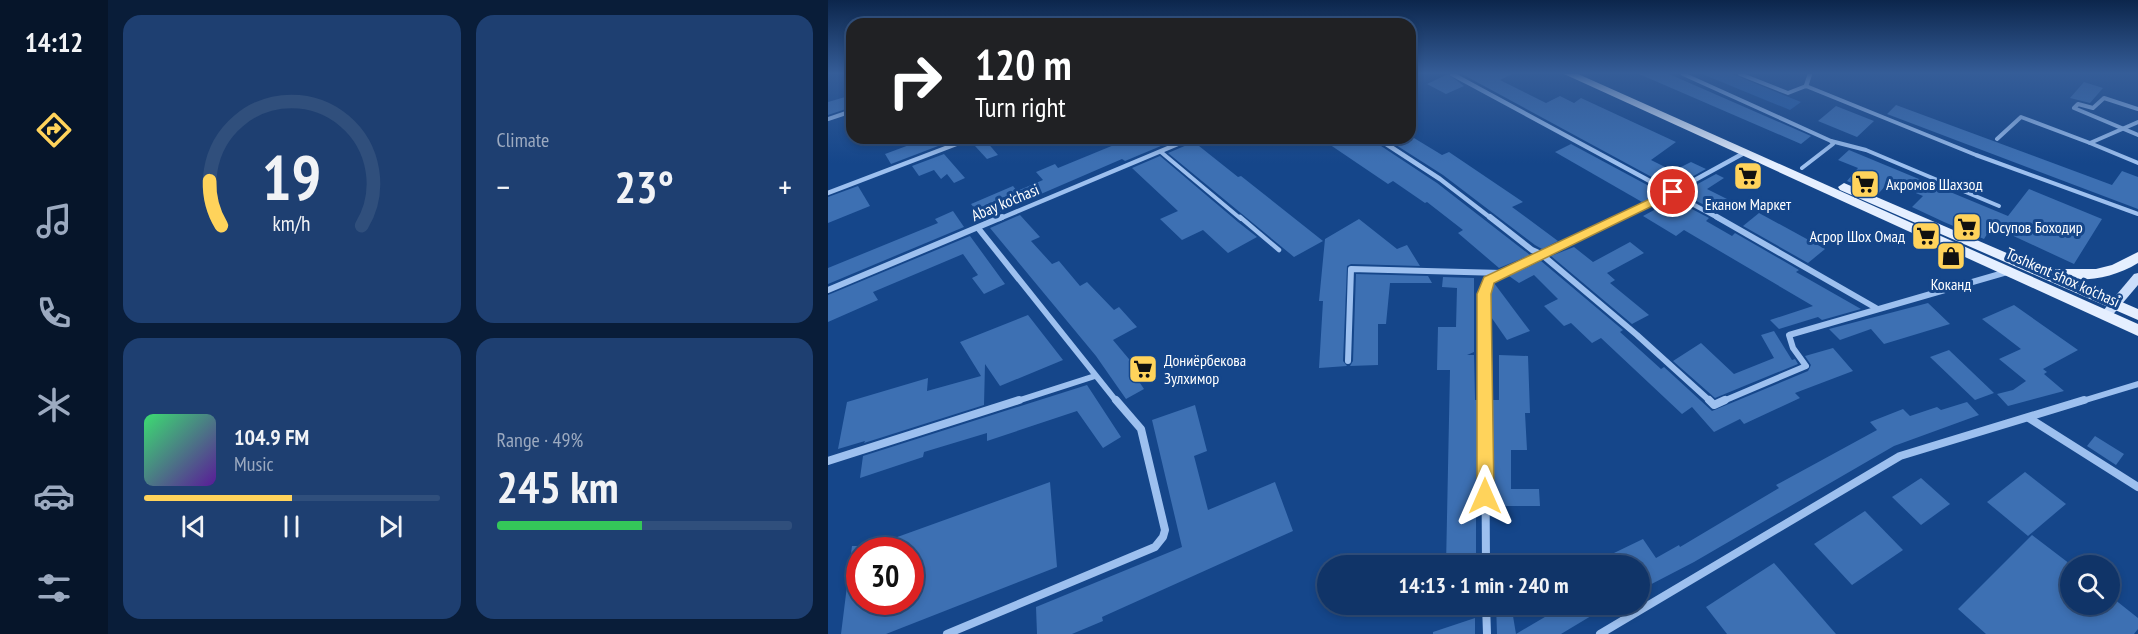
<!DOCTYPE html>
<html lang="en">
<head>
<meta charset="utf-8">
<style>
  :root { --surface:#103468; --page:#1e3f71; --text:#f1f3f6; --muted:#9caac0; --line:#304f7c; --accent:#ffd35b }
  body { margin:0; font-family:"PT Sans Narrow",sans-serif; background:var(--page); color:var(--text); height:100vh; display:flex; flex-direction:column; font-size:22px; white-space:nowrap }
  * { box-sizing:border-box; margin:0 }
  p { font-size:20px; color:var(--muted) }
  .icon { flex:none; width:33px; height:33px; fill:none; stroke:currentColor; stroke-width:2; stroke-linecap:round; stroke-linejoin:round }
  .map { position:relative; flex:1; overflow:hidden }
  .panel { display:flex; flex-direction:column; gap:15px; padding:15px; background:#091d39; width:720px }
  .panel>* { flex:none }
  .banner { position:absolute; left:18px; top:18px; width:570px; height:126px; border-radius:18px; box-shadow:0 3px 9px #0003,0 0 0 2px var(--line); background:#202124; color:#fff; overflow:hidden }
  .tools { position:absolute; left:1232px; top:555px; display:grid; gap:12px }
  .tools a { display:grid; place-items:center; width:60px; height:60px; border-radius:50%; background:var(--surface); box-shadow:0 3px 9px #0003,0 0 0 2px var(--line); font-size:30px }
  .speed { position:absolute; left:18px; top:537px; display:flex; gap:12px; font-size:30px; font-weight:700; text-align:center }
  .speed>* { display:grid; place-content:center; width:78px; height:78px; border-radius:50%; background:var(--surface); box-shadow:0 3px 9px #0003,0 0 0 2px var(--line); line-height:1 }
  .speed .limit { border:9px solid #d22; background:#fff; color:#111 }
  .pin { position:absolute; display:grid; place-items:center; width:51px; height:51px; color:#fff; margin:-26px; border:3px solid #fff; border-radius:50%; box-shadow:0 2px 6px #0007 }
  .me { position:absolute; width:66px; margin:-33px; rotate:0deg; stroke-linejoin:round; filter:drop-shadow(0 0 4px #0008) }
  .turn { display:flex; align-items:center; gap:21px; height:126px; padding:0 30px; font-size:27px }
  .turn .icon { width:78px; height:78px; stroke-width:2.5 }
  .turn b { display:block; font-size:42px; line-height:51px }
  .big { font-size:45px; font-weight:700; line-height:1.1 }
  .panel .card { flex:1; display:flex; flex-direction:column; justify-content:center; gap:9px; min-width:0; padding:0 21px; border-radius:18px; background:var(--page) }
  .panel .dial { align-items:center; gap:0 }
  .dial svg { height:156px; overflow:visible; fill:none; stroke:var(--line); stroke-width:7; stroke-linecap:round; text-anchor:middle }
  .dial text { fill:var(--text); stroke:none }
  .song { display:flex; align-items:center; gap:18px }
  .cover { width:72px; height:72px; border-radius:9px; background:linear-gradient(135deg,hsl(140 70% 55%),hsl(270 70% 35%)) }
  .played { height:6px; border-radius:3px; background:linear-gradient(90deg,var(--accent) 50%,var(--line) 50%) }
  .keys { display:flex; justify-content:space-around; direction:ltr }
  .heat { display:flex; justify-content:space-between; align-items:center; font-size:33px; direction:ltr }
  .charge { height:9px; border-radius:4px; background:linear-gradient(90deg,#34c759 49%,var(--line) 0) }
  .panel .tiles { flex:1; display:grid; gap:15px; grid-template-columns:repeat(2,1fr) }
  .trip { position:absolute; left:489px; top:555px; width:333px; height:60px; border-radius:30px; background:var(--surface); box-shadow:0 3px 9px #0003,0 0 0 2px var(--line); font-weight:700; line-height:60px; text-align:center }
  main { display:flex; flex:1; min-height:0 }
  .dock { display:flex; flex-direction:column; width:108px; justify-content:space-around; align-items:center; background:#06152a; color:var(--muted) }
  .dock .icon { width:42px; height:42px }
  .dock .on { color:var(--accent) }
  .dock b { font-size:27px; color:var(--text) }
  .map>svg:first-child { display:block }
  .green { fill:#275fa9 }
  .building { fill:#3d70b3 }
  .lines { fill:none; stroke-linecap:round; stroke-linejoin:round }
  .service-far1 { stroke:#9dc0ef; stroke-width:4 }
  .service { stroke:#9dc0ef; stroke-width:4.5 }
  .minor-far2 { stroke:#9dc0ef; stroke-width:4.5 }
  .minor-far1 { stroke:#9dc0ef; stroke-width:6 }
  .minor { stroke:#9dc0ef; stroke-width:8 }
  .secondary { fill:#cbdefb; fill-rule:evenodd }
  .primary { fill:#e5efff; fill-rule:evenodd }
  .route { fill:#ffd35b; stroke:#a6893b; stroke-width:1.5 }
  .labels { text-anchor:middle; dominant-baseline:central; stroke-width:6; stroke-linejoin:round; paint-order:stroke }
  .poi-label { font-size:16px; fill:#fff; stroke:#15468a; text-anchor:start }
  .street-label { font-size:16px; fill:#fff; stroke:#15468a }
</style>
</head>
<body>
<main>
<nav class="dock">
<b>14:12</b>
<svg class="icon on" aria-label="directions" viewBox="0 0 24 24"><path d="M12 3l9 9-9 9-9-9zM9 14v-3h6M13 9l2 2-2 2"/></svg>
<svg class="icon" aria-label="music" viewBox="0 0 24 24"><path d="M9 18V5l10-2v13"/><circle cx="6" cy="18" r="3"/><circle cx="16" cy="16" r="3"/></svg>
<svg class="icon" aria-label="phone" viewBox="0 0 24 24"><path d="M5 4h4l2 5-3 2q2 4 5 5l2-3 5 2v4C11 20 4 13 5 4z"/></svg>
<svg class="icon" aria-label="climate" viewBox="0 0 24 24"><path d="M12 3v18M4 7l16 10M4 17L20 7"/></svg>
<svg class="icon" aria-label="car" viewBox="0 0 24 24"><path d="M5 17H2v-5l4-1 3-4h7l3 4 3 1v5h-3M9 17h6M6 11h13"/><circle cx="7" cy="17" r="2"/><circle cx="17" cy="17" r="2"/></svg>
<svg class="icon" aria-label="filters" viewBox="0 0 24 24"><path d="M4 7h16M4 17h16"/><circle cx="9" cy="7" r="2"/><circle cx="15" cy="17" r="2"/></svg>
</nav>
<section class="panel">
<div class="tiles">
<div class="card dial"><svg viewBox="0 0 100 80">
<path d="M14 69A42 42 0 1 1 86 69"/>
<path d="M14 69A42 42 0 0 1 8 46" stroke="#ffd35b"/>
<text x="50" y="56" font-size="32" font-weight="700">19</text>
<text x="50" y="72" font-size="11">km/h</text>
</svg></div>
<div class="card"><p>Climate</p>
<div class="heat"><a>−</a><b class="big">23°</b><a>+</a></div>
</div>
<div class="card">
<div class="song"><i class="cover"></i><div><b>104.9 FM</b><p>Music</p></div></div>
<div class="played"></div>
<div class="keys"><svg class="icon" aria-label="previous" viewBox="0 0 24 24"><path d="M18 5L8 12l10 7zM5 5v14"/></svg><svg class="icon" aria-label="pause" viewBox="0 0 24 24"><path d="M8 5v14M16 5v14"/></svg><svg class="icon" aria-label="next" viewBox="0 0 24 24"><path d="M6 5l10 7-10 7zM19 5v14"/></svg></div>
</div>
<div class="card"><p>Range · 49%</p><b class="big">245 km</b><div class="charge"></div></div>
</div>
</section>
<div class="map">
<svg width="1310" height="634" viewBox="0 0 1310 634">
  <rect width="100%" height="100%" fill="#15468a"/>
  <polygon class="green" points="874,74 904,74 973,102 962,110"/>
  <g class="building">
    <polygon points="620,74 636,86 618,94 599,84"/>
    <polygon points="634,74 684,74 672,80 718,103 732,96 746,103 753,98 848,142 823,160 845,171 863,162 878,169 844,188"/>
    <polygon points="811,74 841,74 983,136 973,144"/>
    <polygon points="1256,82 1275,88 1262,103 1242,98"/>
    <polygon points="24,95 24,107 0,115 0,102"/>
    <polygon points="1068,105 1284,185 1294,171 1310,177 1310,209 1059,114"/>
    <polygon points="1008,106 1046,121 1029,137 990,121"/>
    <polygon points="100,138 131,138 63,164 57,154"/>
    <polygon points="303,138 352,138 297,161 294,159 155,219 143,204 185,186 189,191 215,180 208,172 227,164 230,168"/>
    <polygon points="492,138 545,138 547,142 609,183 702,255 671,268 630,233 635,230 599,202 597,203 565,181 560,184"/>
    <polygon points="557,138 586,138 614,155 621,152 695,202 684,207 730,241 714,249 707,245 615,175"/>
    <polygon points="158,141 170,155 159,159 147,146"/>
    <polygon points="366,142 410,177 413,176 495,241 466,257 340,153"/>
    <polygon points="743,144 834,193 814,202 727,152"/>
    <polygon points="1021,150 1180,216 1201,189 1274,219 1246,264 1164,226 1156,239 1116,222 1084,207 1095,196 1061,182 1050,194 1019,181 1030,168 1010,160"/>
    <polygon points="116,154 137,178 126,183 119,174 113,179 106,170 91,176 84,166"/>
    <polygon points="332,156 410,222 429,237 400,253 375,230 354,240 332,219 350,211 304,168"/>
    <polygon points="888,174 896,178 879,189 903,201 890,212 853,193"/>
    <polygon points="30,186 42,206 0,223 0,197"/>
    <polygon points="843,198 881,218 878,221 904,236 907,233 971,270 968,272 1033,309 994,320 990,317 951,329 942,320 985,306 856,230 848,236 815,216 828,209 824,207"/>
    <polygon points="125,211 136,227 0,284 0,268 110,223 107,219"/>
    <polygon points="931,213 997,249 980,263 915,226"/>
    <polygon points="192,215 212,237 203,241 224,264 231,261 252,286 259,282 286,310 291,307 309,327 285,340 311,371 306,374 316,389 298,399 268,356 162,228"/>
    <polygon points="531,219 569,249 579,245 592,266 523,264 519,266 515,361 519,366 491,368 495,301 491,301 497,239"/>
    <polygon points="142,236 177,284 156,294 144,278 150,275 135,254 45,292 50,300 0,322 0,295"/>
    <polygon points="802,242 816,253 779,273 787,280 782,283 821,315 804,324 723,256 746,247 765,262"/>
    <polygon points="713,261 795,330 792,332 833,369 836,367 884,411 980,371 983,365 977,356 1005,348 1025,371 967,393 972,398 916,424 912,419 886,432 864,407 854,414 773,338 764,343 743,323 736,326 716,306 730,299 706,275 691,283 681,276"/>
    <polygon points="528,274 600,276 604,283 562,283 558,324 550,324 550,365 522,366 525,361"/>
    <polygon points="615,277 646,278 646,352 639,355 646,355 647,400 651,400 652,506 648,506 648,566 618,566 622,370 609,370 610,327 628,327 629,288 614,287"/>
    <polygon points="666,283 702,331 679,340 661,314 661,295"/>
    <polygon points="1100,303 1122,324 1056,344 1043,329 1012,340 1001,329"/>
    <polygon points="1186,305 1250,350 1215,369 1219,372 1216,374 1236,391 1180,406 1169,394 1185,390 1198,381 1171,359 1193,349 1154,319"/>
    <polygon points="200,315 235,360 172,386 157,364 156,405 36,443 37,441 10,449 19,402 100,378 99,391 153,376 132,342"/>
    <polygon points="946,331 964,360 967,359 970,364 887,398 845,361 873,343 906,374 946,358 933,335"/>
    <polygon points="1121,350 1166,393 1147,400 1102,357"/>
    <polygon points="671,355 700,356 702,413 697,413 699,450 683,450 683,489 711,489 712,506 664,506 663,400 671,400"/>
    <polygon points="259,385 293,437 275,448 249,411 159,441 159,433 96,452 95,457 32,478 35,456"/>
    <polygon points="1139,402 1151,415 1066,446 866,562 812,590 812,566 759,566 815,539 828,558 851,545 852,547 951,488 948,485 1049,430 1042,422 1075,409 1082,416 1109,407 1113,410"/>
    <polygon points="367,405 379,451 366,456 380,510 447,482 465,531 274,617 275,621 244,634 209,634 208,607 354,547 324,420"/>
    <polygon points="1267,436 1296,454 1288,465 1259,446"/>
    <polygon points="1197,472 1238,504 1200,536 1159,502"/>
    <polygon points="1093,478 1122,504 1093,525 1064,497"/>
    <polygon points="222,482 229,567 58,634 13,634 24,546 32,546 32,602 82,602 82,550 36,549"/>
    <polygon points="1037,511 1075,550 1024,585 986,544"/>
    <polygon points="1204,535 1242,564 1242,604 1281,604 1281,595 1310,618 1310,629 1306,634 1158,634 1130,609"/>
    <polygon points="946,563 1008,634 899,634 878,607"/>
    <polygon points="668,604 683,604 688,634 739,604 783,604 733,634 669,634"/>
    <polygon points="647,618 647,634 605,634 605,632"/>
  </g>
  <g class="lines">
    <g class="service-far1">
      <polyline points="855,74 1003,141 1005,144 974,168"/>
      <polyline points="912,74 960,93 978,86 1148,155 1310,214"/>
      <polyline points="1310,109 1276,98 1265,108 1250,104 1246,108 1310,135"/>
      <polyline points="0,119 24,111"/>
      <polyline points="1169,139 1193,117 1262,143 1310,122"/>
      <polyline points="1003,141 1038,150 1171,206"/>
      <polyline points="1262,143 1310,163"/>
      <polyline points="333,152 413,219"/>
    </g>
    <polyline class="service" points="412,217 451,250"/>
    <g class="minor-far2">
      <polyline points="624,74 892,219"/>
      <polyline points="978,86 982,74"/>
      <polyline points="549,138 612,179 664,219"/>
      <polyline points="0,193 144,138"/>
      <polyline points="171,219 364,138"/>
      <polyline points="789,219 845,192 916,153"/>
    </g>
    <g class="minor-far1">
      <polyline points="662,217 704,250 713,254 809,335 883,402"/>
      <polyline points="889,217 1048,308"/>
      <polyline points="150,228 289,402"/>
      <polyline points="0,290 174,217"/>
      <polyline points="520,361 523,269 674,273"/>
      <polyline points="186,402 267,376"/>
      <polyline points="657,402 656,294 661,280 792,217"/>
      <polyline points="893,402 978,366 965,348 961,335 1179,272"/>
      <polyline points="1251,402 1310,384"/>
    </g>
    <g class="minor">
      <polyline points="657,400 658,566"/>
      <polyline points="881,400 886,405 897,400"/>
      <polyline points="1201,418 1310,487"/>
      <polyline points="0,461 191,400"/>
      <polyline points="658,604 659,634"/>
      <polyline points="119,634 327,547 335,537 337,530 313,429 288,400"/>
      <polyline points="772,634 1072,456 1256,400"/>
    </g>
    <polygon class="secondary" points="1310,273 1310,285 1282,318 1274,318 1272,315 1274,312 1306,274"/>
    <g class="primary">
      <polygon points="736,74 750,74 1310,324 1310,336"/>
      <path d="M1016 183 1216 269H1268L1284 265 1310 252V263C1289 276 1265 281 1241 279L1310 309V320L1012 190 1010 187Z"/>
    </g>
  </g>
  <linearGradient id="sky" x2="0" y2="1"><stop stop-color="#0c264c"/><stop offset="0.45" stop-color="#355d98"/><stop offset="1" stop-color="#355d98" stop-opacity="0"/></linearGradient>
  <rect width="1310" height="163" fill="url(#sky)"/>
  <polygon class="route" points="845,188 849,190 849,194 666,283 663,294 666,496 663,501 657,504 652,501 649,496 649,294 656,277"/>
  <defs>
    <g id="supermarket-square" transform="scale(1.5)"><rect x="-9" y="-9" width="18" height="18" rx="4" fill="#ffd35b" stroke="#15468a"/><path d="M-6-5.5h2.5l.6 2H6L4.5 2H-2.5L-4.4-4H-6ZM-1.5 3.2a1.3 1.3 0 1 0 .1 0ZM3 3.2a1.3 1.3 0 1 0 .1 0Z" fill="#111"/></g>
    <g id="shop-square" transform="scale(1.5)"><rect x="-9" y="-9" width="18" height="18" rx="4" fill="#ffd35b" stroke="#15468a"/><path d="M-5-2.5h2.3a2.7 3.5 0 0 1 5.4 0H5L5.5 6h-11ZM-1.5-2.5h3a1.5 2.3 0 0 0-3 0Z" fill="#111"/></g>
  </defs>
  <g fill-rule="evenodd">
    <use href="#supermarket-square" x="920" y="176"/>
    <use href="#supermarket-square" x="1037" y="184"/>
    <use href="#supermarket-square" x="1139" y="227"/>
    <use href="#supermarket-square" x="1098" y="236"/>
    <use href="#shop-square" x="1123" y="256"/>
    <use href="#supermarket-square" x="315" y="369"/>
  </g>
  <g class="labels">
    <g class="poi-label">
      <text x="1058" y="184">Акромов Шахзод</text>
      <text x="920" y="204" text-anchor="middle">Еканом Маркет</text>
      <text x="1160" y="227">Юсупов Боходир</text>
      <text x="1077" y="236" text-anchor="end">Асрор Шох Омад</text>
      <text x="1123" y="284" text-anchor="middle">Коканд</text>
      <text x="336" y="360">Дониёрбекова<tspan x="336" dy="18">Зулхимор</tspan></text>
    </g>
    <g class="street-label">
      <text transform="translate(177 202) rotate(-23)">Abay ko'chasi</text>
      <text transform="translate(1235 277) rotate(24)">Toshkent shox ko'chasi</text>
    </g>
  </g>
</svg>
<div class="tools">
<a><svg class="icon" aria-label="search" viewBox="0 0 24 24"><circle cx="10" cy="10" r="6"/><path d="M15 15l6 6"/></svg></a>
</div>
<div class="speed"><div class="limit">30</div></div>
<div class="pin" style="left:845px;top:192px;background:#d93025"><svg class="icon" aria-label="arrive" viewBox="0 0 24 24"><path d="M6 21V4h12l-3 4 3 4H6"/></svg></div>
<svg class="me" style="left:657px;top:496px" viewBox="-20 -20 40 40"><path d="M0-17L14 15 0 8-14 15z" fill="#ffd35b" stroke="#fff" stroke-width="4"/></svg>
<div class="trip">14:13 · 1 min · 240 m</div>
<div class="banner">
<div class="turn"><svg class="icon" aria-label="right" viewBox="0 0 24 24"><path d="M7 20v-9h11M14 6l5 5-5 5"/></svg><div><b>120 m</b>Turn right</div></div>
</div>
</div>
</main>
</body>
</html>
